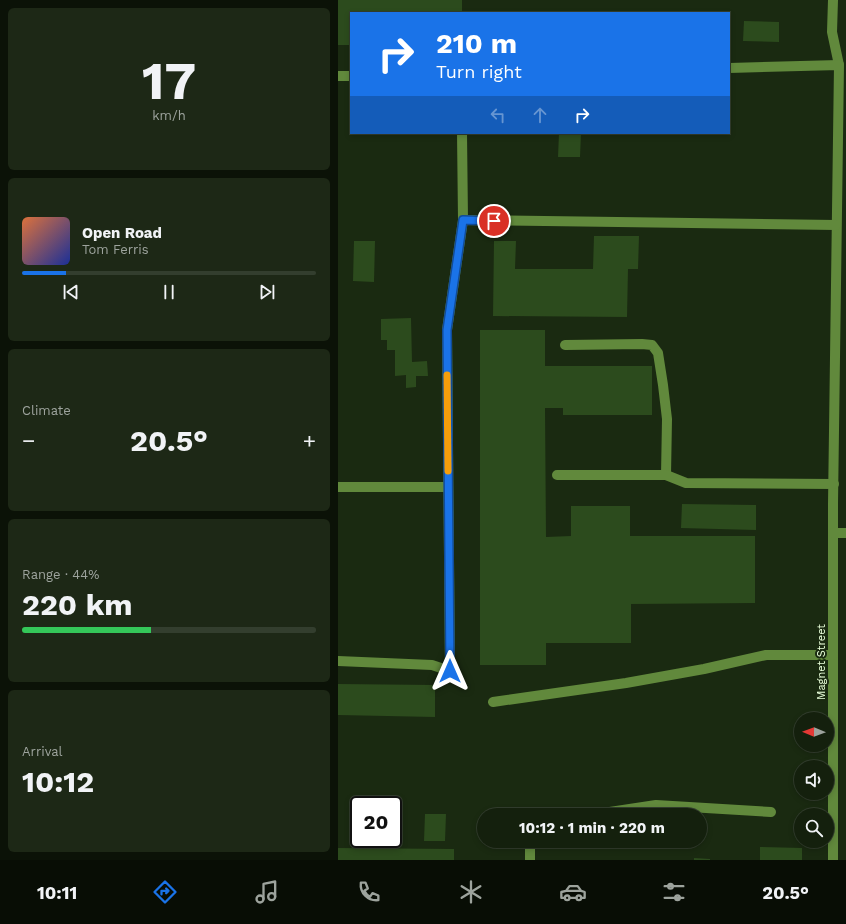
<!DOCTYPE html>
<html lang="en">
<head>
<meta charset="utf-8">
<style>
  :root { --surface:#14200d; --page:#1d2816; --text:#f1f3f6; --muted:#9da39d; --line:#333e2e; --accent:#1a73e8 }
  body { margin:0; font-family:"Work Sans",sans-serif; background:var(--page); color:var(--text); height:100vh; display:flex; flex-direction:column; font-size:15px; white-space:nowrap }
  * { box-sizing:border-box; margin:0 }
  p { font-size:13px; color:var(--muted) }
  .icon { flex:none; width:22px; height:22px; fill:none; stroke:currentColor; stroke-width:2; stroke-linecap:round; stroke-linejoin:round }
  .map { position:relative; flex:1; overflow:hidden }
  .details { display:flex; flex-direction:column; gap:8px; padding:8px; background:#0b1207; width:338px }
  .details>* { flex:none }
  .banner { position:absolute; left:12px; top:12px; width:380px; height:122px; border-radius:0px; box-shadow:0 2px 6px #0003,0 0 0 1px var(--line); background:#1a73e8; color:#fff; overflow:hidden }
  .needle { width:26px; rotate:271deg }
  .buttons { position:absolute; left:456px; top:712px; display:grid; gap:8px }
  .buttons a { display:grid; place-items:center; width:40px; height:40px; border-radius:50%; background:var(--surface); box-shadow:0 2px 6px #0003,0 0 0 1px var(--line); font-size:20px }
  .speed { position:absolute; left:12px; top:796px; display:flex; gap:8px; font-size:20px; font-weight:700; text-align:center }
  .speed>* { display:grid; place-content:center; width:52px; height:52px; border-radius:50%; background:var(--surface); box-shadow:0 2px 6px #0003,0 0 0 1px var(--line); line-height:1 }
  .speed .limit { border:2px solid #111; border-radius:6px; background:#fff; color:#111 }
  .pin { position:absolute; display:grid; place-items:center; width:34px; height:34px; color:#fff; margin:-17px; border:2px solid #fff; border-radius:50%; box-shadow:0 1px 4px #0007 }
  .me { position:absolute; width:44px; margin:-22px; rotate:0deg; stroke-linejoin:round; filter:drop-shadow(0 0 3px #0008) }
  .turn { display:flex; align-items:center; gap:14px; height:84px; padding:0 20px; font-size:18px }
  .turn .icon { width:52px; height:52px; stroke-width:2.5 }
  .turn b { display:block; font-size:28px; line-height:34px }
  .lanes { display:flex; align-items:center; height:38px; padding:0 20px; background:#0003; justify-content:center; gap:20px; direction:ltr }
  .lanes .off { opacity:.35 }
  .big { font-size:30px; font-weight:700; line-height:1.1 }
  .details .widget { flex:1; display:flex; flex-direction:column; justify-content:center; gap:6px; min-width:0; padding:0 14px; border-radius:6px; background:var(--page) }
  .details .dial { align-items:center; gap:0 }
  .dial b { font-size:52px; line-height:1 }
  .song { display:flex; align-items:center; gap:12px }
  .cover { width:48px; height:48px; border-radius:6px; background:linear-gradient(135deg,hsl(20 70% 55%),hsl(230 70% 35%)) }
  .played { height:4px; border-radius:2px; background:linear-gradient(90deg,var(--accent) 15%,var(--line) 15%) }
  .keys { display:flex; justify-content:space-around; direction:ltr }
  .heat { display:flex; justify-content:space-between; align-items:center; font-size:22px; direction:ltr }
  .charge { height:6px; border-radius:3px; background:linear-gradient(90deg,#34c759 44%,var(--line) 0) }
  .trip { position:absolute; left:139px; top:808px; width:230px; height:40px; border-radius:20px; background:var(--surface); box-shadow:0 2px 6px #0003,0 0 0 1px var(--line); font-weight:700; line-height:40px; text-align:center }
  .menu { display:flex; height:64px; justify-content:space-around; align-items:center; background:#080d05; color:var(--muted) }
  .menu .icon { width:28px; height:28px }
  .menu .current { color:var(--accent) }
  .menu b { font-size:18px; color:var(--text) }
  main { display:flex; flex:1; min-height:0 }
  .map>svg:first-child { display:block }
  .building { fill:#2c4b1d }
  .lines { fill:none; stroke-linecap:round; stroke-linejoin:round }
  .minor { stroke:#61893c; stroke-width:10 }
  .route-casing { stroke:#114b97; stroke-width:10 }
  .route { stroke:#1a73e8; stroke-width:7 }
  .slow { stroke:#f59e0b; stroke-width:7 }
  .labels { text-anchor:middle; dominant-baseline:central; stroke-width:4; stroke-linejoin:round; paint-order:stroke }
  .street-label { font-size:11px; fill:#e9ffda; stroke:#1a2a11 }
</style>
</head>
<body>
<main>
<section class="details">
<div class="widget dial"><b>17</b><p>km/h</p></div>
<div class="widget">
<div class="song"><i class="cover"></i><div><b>Open Road</b><p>Tom Ferris</p></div></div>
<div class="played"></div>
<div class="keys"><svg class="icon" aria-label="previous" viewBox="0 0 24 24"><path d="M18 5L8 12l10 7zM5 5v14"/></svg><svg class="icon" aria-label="pause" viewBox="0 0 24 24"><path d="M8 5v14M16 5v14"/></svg><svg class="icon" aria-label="next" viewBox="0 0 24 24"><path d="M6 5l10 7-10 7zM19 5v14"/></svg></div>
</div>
<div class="widget"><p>Climate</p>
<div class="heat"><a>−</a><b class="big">20.5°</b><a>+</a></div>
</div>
<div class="widget"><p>Range · 44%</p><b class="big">220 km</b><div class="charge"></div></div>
<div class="widget"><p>Arrival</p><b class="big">10:12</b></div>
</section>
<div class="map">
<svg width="508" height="860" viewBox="0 0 508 860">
  <rect width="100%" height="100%" fill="#1a2a11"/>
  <g class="building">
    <polygon points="0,0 124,0 124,13 13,13 13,45 0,45"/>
    <polygon points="406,21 441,22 441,42 405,41"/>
    <polygon points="221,133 243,133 242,157 220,157"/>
    <polygon points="256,236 301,236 300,269 290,269 289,317 155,316 156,241 178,241 177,269 255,269"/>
    <polygon points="16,241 37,241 36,282 15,281"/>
    <polygon points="73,318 74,362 89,361 90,376 78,376 78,387 68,388 68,375 57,376 57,350 49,350 49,340 43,340 43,319"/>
    <polygon points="142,330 207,330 207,366 314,366 314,415 225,415 225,408 207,408 208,537 233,536 233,506 292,506 292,536 417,536 417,603 293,604 293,643 208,643 208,665 142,665"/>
    <polygon points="344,504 418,505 418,530 343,528"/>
    <polygon points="0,684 97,685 97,717 0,715"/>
    <polygon points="87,814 108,814 107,841 86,841"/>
    <polygon points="422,847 464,848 464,860 422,860"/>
    <polygon points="0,848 116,849 116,860 0,860"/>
    <polygon points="356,858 372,859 372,860 356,860"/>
  </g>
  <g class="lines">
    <g class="minor">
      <polyline points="495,0 494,32 501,65"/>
      <polyline points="391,68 501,65 495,504 495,860"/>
      <polyline points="0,76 13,76"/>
      <polyline points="125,220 498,225"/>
      <polyline points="227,345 304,344 314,345 320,353 325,385 329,419 328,475"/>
      <polyline points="219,475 328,475 348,483 496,484"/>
      <polyline points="0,487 110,487"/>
      <polyline points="495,533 508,533"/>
      <polyline points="0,661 94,665 112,671 109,330 125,220 124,133"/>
      <polyline points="155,702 288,683 366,669 428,655 495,655"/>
      <polyline points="252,815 318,805 433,812"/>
      <polyline points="192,841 192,860"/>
    </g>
  </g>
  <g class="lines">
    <g class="route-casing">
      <polyline id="route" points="112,671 109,330 125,220 156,221"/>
    </g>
    <use href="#route" class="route"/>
    <polyline class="slow" points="109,375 110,471"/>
  </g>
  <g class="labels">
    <g class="street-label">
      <text transform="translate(483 662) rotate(-90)">Magnet Street</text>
    </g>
  </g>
</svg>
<div class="buttons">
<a><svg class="needle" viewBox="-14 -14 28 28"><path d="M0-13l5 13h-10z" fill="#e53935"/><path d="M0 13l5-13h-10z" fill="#9da39d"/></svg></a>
<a><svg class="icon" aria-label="sound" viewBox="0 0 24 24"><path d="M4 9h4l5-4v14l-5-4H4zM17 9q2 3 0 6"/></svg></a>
<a><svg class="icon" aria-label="search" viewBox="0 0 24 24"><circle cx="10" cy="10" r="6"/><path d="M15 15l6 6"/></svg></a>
</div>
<div class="speed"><div class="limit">20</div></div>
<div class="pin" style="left:156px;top:221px;background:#d93025"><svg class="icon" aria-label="arrive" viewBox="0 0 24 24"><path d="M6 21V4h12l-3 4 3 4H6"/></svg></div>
<svg class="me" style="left:112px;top:671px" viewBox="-20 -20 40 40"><path d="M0-17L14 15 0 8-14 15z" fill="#1a73e8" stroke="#fff" stroke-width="4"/></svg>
<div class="trip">10:12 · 1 min · 220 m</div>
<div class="banner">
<div class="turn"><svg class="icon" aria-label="right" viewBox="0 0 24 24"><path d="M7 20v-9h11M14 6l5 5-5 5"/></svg><div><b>210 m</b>Turn right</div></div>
<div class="lanes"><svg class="icon off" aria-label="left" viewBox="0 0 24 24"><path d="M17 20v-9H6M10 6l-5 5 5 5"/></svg><svg class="icon off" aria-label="ahead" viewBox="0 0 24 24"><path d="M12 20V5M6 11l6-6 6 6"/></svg><svg class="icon" aria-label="right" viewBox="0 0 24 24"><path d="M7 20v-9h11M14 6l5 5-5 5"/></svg></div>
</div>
</div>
</main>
<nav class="menu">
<b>10:11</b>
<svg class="icon current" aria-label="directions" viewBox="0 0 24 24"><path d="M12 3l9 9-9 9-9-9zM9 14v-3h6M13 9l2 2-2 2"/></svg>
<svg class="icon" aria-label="music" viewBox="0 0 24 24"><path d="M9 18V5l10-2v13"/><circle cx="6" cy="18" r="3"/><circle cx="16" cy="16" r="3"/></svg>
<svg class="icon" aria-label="phone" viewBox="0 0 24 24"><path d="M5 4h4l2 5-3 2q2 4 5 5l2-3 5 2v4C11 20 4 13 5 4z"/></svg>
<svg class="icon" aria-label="climate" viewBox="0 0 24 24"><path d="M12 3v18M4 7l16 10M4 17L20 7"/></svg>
<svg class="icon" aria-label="car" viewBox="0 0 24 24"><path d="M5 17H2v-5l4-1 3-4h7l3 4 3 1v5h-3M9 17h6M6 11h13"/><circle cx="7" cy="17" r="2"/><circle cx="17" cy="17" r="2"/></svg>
<svg class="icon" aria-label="filters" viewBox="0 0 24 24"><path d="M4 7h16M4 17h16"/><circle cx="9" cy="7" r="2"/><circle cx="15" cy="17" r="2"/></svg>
<b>20.5°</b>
</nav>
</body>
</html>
